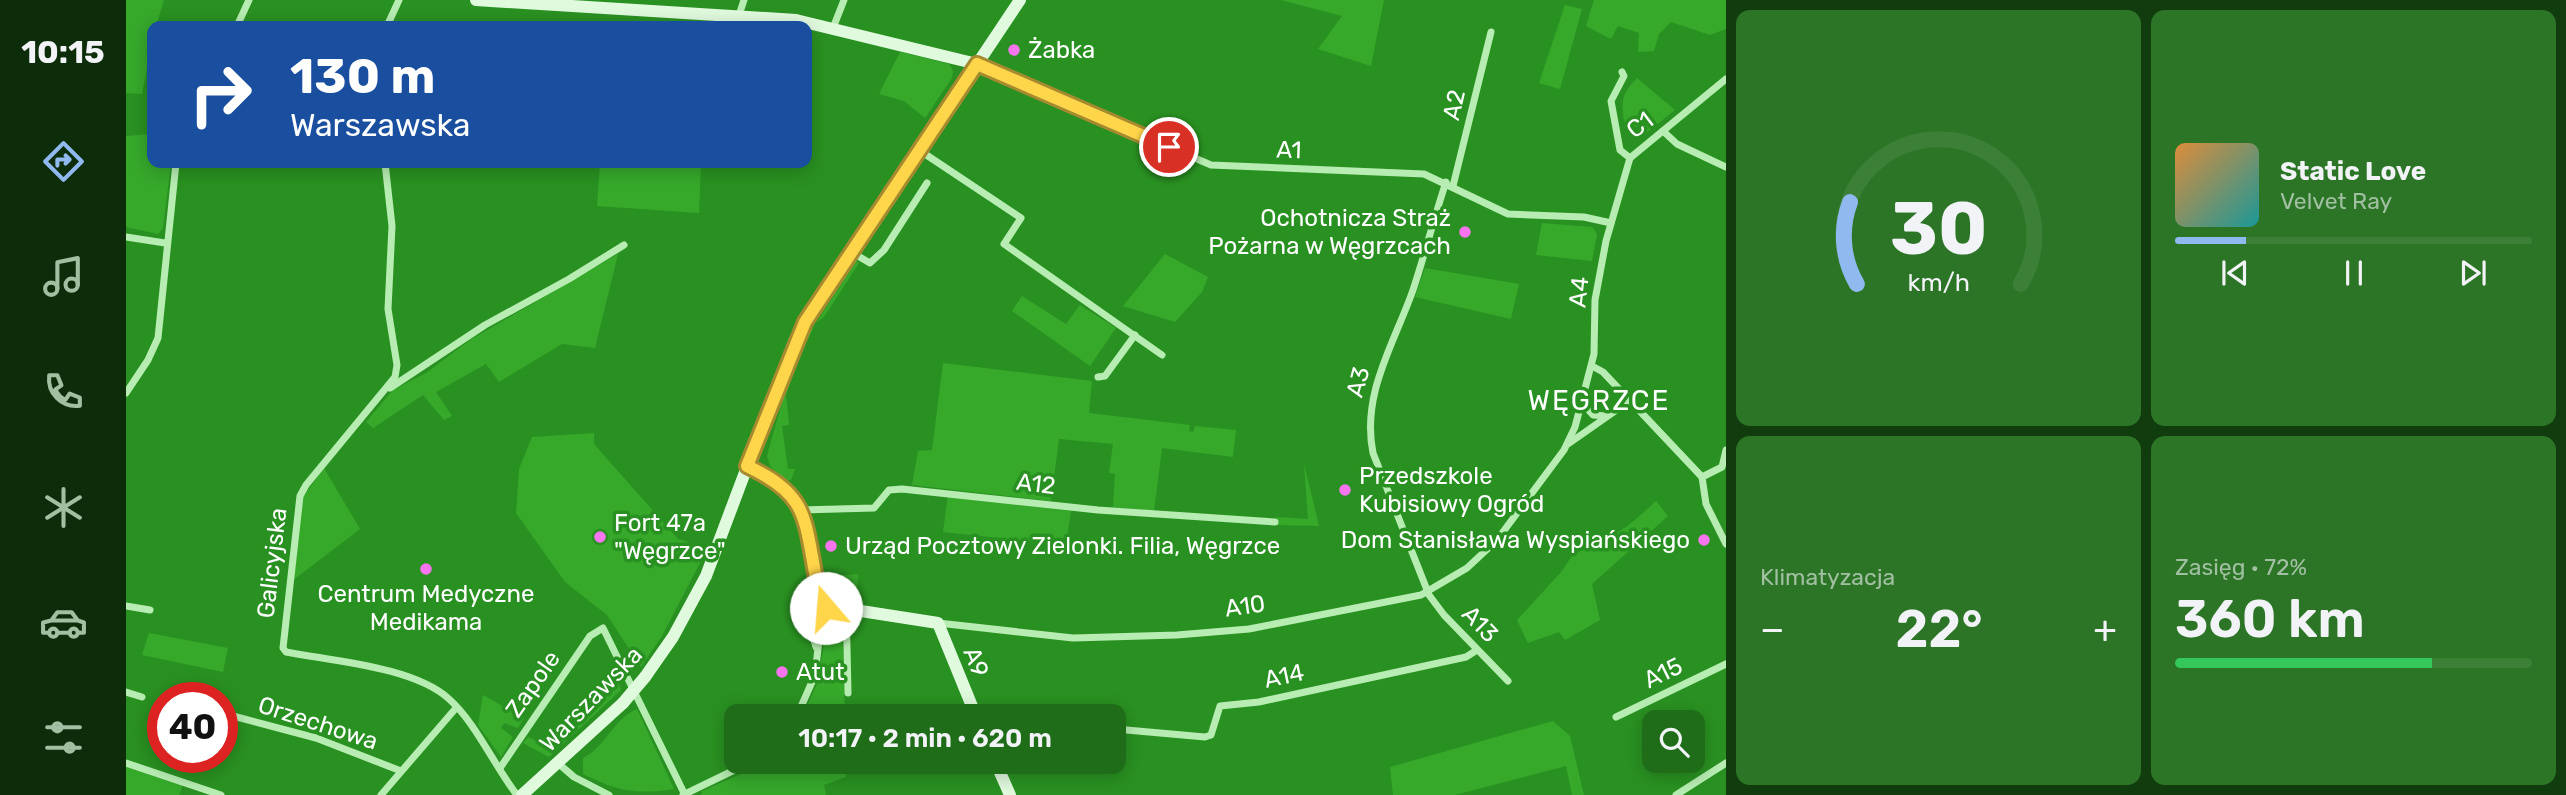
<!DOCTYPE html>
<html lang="pl">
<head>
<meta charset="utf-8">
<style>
  :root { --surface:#1f6d19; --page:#2c7526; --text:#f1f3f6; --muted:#a1c0a2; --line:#3c8038; --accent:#90b9f0 }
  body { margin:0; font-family:Rubik,sans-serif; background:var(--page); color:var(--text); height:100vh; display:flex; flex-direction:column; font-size:26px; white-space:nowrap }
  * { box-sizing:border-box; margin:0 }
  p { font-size:23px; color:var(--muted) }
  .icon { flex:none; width:38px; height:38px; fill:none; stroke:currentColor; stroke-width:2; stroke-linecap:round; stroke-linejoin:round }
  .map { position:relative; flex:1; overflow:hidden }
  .details { display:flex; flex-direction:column; gap:10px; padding:10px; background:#113c0e; width:840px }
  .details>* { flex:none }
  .hud { position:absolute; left:21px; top:21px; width:665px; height:147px; border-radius:14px; box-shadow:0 4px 18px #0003; background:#1a4fa0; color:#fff; overflow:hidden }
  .tools { position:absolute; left:1516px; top:710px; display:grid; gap:14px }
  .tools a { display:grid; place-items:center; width:63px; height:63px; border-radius:14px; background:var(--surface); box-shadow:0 4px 18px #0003; font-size:35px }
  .speed { position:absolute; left:21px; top:682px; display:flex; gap:14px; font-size:35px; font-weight:700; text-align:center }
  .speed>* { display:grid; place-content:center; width:91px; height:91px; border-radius:50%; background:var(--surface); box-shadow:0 4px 18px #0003; line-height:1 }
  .speed .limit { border:10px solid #d22; background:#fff; color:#111 }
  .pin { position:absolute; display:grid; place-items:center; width:60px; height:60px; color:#fff; margin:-30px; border:4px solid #fff; border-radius:50%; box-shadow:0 2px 7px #0007 }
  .me { position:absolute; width:77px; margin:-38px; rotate:342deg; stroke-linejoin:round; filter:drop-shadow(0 0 5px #0008) }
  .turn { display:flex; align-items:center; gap:24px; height:147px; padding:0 28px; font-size:32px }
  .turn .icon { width:91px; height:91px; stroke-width:2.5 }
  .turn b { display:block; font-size:49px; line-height:60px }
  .big { font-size:52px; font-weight:600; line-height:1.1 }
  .details .tile { flex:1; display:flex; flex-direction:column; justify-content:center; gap:10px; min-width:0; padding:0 24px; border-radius:14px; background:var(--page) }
  .details .dial { align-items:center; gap:0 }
  .dial svg { height:182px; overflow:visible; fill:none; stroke:var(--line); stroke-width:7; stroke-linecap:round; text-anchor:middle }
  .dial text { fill:var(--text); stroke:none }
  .song { display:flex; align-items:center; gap:21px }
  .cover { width:84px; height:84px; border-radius:10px; background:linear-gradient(135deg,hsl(30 70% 55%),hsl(180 70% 35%)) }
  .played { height:7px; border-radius:4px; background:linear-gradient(90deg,var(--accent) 20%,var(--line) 20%) }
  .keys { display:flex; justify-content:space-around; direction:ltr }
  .heat { display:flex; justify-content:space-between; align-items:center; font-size:38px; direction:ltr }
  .charge { height:10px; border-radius:5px; background:linear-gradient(90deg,#34c759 72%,var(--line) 0) }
  .details .tiles { flex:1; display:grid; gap:10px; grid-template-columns:repeat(2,1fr) }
  .trip { position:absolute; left:598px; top:704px; width:402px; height:70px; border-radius:14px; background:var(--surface); box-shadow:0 4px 18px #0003; font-weight:600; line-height:70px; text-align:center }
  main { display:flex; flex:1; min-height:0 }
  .tabs { display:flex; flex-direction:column; width:126px; justify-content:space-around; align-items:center; background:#0c2c0a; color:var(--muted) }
  .tabs .icon { width:49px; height:49px }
  .tabs .selected { color:var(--accent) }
  .tabs b { font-size:32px; color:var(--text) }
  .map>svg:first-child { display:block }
  .green { fill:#36a92b }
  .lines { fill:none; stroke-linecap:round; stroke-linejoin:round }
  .street { stroke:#b7edb2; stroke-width:7 }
  .secondary { stroke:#e0fade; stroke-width:12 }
  .secondary-bridge { stroke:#e0fade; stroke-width:12 }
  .route-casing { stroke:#a68a30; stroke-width:18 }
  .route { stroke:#ffd54a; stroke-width:12 }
  .poi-dot { fill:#f974ef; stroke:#299121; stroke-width:2.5 }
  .labels { text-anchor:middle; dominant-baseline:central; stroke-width:7; stroke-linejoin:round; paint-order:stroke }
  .poi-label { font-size:24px; fill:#fff; stroke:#299121; text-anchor:start }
  .street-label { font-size:24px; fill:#fff; stroke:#299121 }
  .quarter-label { font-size:28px; letter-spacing:2px; fill:#fff; stroke:#299121 }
</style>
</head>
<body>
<main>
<nav class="tabs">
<b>10:15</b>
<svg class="icon selected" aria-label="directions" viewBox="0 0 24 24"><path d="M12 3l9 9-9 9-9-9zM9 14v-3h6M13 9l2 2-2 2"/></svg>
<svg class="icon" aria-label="music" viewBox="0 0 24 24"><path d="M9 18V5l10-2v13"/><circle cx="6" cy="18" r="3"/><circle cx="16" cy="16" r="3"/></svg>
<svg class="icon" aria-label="phone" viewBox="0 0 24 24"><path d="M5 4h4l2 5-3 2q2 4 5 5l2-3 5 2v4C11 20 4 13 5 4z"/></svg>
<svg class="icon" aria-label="climate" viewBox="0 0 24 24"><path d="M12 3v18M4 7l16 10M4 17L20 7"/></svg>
<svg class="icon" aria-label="car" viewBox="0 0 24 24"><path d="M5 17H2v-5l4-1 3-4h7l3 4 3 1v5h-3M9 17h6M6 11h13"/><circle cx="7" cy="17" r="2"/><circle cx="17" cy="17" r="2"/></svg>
<svg class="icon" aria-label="filters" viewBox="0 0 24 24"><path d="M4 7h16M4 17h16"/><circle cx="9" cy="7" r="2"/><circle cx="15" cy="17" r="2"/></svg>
</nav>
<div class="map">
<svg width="1600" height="795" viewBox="0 0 1600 795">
  <rect width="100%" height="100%" fill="#299121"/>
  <g class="green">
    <polygon points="0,0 38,0 30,26 26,26 26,44 16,94 0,93"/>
    <polygon points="1155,0 1258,0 1245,66 1192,49 1216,16"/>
    <polygon points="1468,0 1600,0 1600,29 1584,35 1545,22 1533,34 1528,51 1512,52 1513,33 1492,26 1485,39 1460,26"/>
    <polygon points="1439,5 1456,9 1434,89 1413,83"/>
    <polygon points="774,52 823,64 827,71 826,78 799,118 778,101 753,94"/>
    <path d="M1511 78 1549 110 1514 138 1513 128 1498 121C1495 100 1496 94 1511 78Z"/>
    <polygon points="26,134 26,163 45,163 37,228 32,234 0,227 0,136"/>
    <polygon points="474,163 575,163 573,213 471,206"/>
    <polygon points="1416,223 1466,227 1471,234 1466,261 1410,255"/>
    <polygon points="492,254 469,348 436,344 373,382 360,364 310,392 326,416 318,420 297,395 247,428 240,422 267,390 300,373 344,340"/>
    <polygon points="1039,254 1082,277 1076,292 1049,322 997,306"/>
    <polygon points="730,261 733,263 698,317 690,323 669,366 660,395 663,425 656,426 662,469 669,469 665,480 660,481 644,466 641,456 658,395 679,340"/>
    <polygon points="1299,268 1393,284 1385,319 1289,297"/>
    <polygon points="896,296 940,324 954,305 990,328 964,366 886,311"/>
    <polygon points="817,363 966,381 963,413 1064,425 1063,431 1067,432 1069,426 1110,430 1107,457 1036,448 1028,511 987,507 989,474 983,473 987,444 933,439 925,501 786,485 792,451 806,450"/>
    <polygon points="468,433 468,444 552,539 563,542 566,553 575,561 536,636 515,667 481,615 439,582 390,513 393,469 406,437"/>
    <polygon points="1178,464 1193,526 1150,525 1151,517 1182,519"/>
    <polygon points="198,468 234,529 166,581 177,497"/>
    <polygon points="822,495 945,511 940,545 817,532"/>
    <path d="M1530 501 1542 516 1466 584 1474 620 1439 640 1433 632 1402 643 1391 620 1436 571 1455 542C1487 543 1508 521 1530 501Z"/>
    <polygon points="732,574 731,600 713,597 703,590 699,576"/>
    <polygon points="711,617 716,622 719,716 676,716 692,682 702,618"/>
    <polygon points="23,633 102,648 97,672 16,655"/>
    <polygon points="492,682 495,690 423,757 397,743 402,737 424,747"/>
    <polygon points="357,695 398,718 392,728 378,723 375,728 387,737 375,757 352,725"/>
    <path d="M511 709 548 789C509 795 491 791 457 774V758C480 747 487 719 511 709Z"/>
    <polygon points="1427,721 1444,736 1458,795 1446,795 1440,766 1329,795 1267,795 1264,767"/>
    <polygon points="645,761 720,761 720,777 698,785 700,795 575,795 576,791"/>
    <polygon points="0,765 57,785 53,795 0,795"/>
  </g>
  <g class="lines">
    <g class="street">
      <polyline points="613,15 618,0"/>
      <polyline points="111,26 123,0"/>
      <polyline points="261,26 273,0"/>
      <polyline points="707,28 718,0"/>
      <polyline points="851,64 1085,165 1298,174 1382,214 1458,217 1485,223"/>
      <polyline points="1496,72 1498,76 1485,101 1494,150 1504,158"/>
      <polyline points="1537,131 1551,144 1600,167"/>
      <polyline points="793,150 895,218 878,244 1036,355"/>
      <path d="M259 163 266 226 262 309 271 365 269 377 180 485 174 496 157 648 160 652C207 661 288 667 323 699 350 723 369 767 391 795"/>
      <path d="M1320 182C1308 218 1299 254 1287 290 1268 344 1235 394 1247 453L1303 595 1318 615 1382 681"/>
      <polyline points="1327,186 1365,32"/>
      <polyline points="0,237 39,243"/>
      <polyline points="725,252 744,263 758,250 801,183"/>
      <polyline points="1466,366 1477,372 1576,477 1580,504 1600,544"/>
      <polyline points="972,377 979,376 1009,335"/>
      <polyline points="264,388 359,325 443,279 498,245"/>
      <polyline points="0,393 22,360 32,338 50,163"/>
      <polyline points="1457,404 1467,415 1480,416"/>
      <polyline points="1442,444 1502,402"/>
      <polyline points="1576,477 1596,467 1600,450"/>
      <polyline points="675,510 748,508 763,490 776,489 972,510 1149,522"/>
      <polyline points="720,604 722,693"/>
      <polyline points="0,606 24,610"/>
      <polyline points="681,614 690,647"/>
      <polyline points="812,623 947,638 1051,635 1123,629 1295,595 1341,568 1371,540 1438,450 1449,427 1468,354 1469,300 1480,241 1504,158 1600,79"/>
      <polyline points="0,692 16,697"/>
      <polyline points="96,713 190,738 275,771"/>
      <polyline points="671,716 689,675 696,613"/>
      <polyline points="1490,717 1600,664"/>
      <polyline points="989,729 1079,737 1085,735 1094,706 1133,702 1340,657 1351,650"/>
      <polyline points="0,763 95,795"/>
      <polyline points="433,764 448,777 483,795"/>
      <polyline points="374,768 464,636 477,628 559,795"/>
      <polyline points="255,795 330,708"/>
      <polyline points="557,795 627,761"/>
      <polyline points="1550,795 1600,763"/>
    </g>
    <g class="secondary">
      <polyline points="350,0 670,20 851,64"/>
      <path d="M621 466C697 501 670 526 694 592"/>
      <circle cx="688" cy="603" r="13"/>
      <polyline points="698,611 735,611 812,623 850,716"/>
      <polyline points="519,677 547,637 580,576 668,342 679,322 894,0"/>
      <polyline points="869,761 884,795"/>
      <polyline points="396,795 497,703"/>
    </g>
    <polyline class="secondary-bridge" points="497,703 519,677"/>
  </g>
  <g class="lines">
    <g class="route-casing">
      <path id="route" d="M700 608C702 596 693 590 690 578 678 516 682 495 621 466L679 322 851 64 1043 147"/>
    </g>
    <use href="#route" class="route"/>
  </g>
  <g class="poi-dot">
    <circle cx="888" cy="50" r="7"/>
    <circle cx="1339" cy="232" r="7"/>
    <circle cx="1219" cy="490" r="7"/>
    <circle cx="474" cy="537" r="7"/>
    <circle cx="1578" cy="540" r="7"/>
    <circle cx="705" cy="546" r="7"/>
    <circle cx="300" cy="569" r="7"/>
    <circle cx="656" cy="672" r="7"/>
  </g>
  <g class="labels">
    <g class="poi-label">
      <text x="902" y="50">Żabka</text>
      <text x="1325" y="218" text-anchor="end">Ochotnicza Straż<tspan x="1325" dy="28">Pożarna w Węgrzcach</tspan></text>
      <text x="1233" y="476">Przedszkole<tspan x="1233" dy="28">Kubisiowy Ogród</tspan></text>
      <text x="488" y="523">Fort 47a<tspan x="488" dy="28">"Węgrzce"</tspan></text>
      <text x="1564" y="540" text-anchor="end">Dom Stanisława Wyspiańskiego</text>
      <text x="719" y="546">Urząd Pocztowy Zielonki. Filia, Węgrzce</text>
      <text x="300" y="594" text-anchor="middle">Centrum Medyczne<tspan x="300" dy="28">Medikama</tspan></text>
      <text x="670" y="672">Atut</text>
    </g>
    <g class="street-label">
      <text transform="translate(1328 105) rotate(-77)">A2</text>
      <text transform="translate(1514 125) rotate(-37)">C1</text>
      <text transform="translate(1163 150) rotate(2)">A1</text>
      <text transform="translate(1453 292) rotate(-84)">A4</text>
      <text transform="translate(1232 382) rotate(-75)">A3</text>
      <text transform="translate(910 484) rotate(7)">A12</text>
      <text transform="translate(146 563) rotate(-83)">Galicyjska</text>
      <text transform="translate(1119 606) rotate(-8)">A10</text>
      <text transform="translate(1354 624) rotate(46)">A13</text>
      <text transform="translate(850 662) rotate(68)">A9</text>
      <text transform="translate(1537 673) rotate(-26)">A15</text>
      <text transform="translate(1158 676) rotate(-12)">A14</text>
      <text transform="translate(407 684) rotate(-55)">Zapole</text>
      <text transform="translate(465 699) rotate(-46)">Warszawska</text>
      <text transform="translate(192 723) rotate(18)">Orzechowa</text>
    </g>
    <g class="quarter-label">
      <text x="1473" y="400">WĘGRZCE</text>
    </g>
  </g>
</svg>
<div class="tools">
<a><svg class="icon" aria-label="search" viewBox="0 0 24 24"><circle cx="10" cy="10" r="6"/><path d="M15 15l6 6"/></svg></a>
</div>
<div class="speed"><div class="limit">40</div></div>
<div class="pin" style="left:1043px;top:147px;background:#d93025"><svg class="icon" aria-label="arrive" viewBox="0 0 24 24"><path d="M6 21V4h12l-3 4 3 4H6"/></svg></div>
<svg class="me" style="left:700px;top:608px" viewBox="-20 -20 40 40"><circle r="19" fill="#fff"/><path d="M0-13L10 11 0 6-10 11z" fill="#ffd54a"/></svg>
<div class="trip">10:17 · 2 min · 620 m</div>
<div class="hud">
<div class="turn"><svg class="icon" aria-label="right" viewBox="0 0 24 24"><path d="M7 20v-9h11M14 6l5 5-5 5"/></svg><div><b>130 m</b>Warszawska</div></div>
</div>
</div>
<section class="details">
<div class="tiles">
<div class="tile dial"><svg viewBox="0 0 100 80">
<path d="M14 69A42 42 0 1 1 86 69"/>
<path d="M14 69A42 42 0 0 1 11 33" stroke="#90b9f0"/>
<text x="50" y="56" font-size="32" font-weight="700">30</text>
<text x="50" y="72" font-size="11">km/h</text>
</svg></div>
<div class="tile">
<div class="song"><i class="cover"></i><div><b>Static Love</b><p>Velvet Ray</p></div></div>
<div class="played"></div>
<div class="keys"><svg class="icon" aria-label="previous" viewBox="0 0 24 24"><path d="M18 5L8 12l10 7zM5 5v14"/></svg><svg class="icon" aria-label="pause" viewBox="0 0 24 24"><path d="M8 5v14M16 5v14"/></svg><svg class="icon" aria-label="next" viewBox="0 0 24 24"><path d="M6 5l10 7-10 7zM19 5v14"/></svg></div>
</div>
<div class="tile"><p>Klimatyzacja</p>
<div class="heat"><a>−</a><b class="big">22°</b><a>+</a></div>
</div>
<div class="tile"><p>Zasięg · 72%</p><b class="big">360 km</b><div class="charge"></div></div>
</div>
</section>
</main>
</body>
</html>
